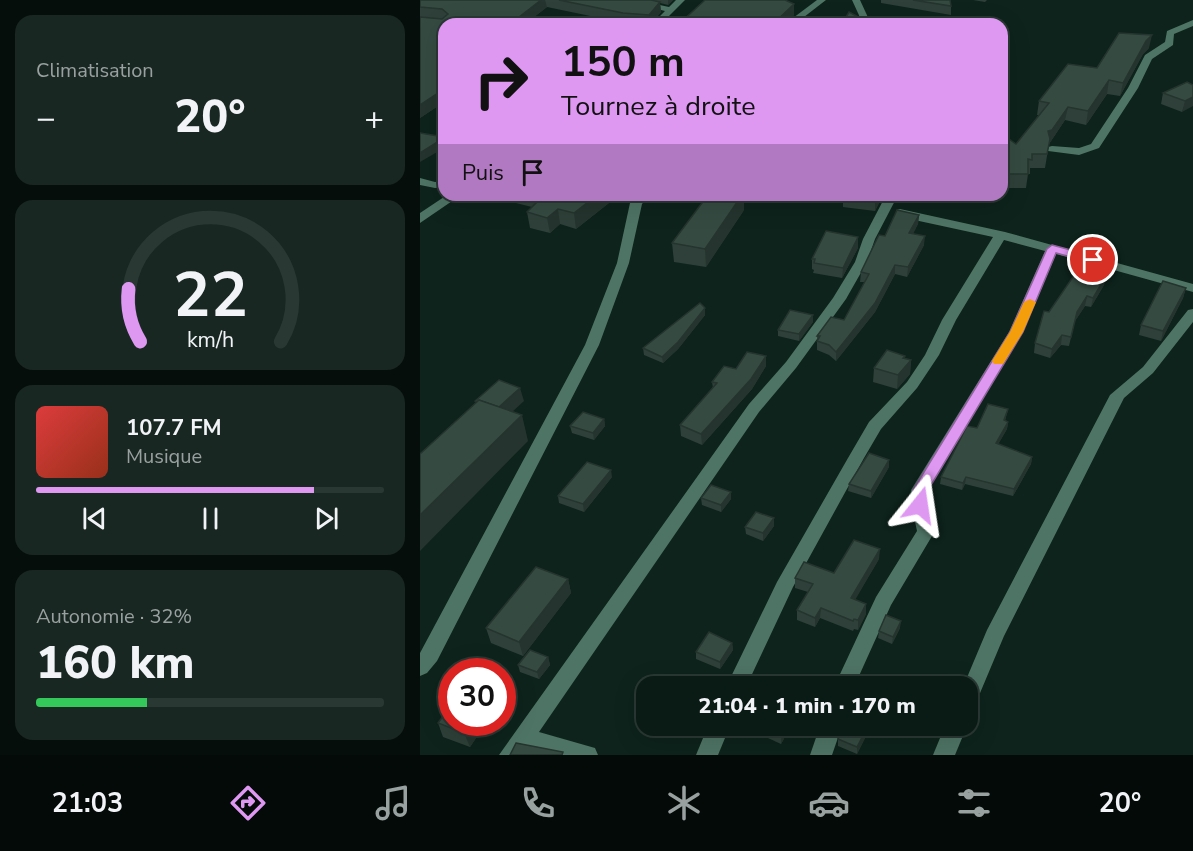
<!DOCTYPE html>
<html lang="fr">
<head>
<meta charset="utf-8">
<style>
  :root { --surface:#0a1a14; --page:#182722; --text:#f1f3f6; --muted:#99a1a0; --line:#2a3834; --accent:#de98f2 }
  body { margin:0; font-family:"Nunito Sans",sans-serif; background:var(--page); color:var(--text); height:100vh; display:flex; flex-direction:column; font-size:22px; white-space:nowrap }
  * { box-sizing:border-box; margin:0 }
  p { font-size:20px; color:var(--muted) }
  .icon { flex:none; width:33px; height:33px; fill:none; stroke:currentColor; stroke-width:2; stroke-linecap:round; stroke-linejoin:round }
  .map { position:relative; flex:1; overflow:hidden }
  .panel { display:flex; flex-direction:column; gap:15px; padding:15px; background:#060e0b; width:420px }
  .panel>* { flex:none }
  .guide { position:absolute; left:18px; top:18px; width:570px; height:183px; border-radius:18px; box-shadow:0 6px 24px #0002,0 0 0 2px var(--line); background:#de98f2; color:#111; overflow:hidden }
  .speed { position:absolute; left:18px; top:658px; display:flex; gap:12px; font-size:30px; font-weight:700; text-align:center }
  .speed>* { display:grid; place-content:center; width:78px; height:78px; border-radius:50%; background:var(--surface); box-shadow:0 6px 24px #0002,0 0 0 2px var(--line); line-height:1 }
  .speed .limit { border:9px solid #d22; background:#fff; color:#111 }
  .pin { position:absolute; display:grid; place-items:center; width:51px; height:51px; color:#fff; margin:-26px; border:3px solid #fff; border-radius:50%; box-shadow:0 2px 6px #0007 }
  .me { position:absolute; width:66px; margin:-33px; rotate:15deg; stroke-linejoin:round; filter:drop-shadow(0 0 4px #0008) }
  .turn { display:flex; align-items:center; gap:21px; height:126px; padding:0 24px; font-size:27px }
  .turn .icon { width:78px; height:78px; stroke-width:2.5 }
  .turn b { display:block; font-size:42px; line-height:51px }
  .then { display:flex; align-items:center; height:57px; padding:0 24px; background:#0003; gap:12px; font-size:22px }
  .big { font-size:45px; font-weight:800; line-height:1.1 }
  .panel .widget { flex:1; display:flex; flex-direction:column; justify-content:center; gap:9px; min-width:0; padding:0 21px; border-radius:18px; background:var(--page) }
  .panel .dial { align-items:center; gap:0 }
  .dial svg { height:156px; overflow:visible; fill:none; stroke:var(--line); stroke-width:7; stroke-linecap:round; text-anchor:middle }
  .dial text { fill:var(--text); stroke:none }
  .song { display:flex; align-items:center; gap:18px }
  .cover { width:72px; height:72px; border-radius:9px; background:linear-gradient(135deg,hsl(0 70% 55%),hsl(10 70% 35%)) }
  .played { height:6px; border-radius:3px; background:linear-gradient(90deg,var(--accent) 80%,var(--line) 80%) }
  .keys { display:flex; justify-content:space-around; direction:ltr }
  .heat { display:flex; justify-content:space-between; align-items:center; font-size:33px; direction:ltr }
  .charge { height:9px; border-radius:4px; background:linear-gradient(90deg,#34c759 32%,var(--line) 0) }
  .trip { position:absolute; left:216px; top:676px; width:342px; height:60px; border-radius:18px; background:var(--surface); box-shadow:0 6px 24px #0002,0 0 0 2px var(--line); font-weight:800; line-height:60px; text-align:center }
  .menu { display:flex; height:96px; justify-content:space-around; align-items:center; background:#040a08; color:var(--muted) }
  .menu .icon { width:42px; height:42px }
  .menu .active { color:var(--accent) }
  .menu b { font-size:27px; color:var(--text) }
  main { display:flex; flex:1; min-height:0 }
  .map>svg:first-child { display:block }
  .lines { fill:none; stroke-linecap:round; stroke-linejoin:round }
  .minor { fill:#4e7465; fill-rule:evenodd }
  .wall { fill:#2e4039 }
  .shaded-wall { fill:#25342e }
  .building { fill:#354b42; stroke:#25342e; stroke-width:1.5 }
  .route { fill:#de98f2; stroke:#90639d; stroke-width:1.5 }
  .slow { fill:#f59e0b }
</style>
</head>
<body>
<main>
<section class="panel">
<div class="widget"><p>Climatisation</p>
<div class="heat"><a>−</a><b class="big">20°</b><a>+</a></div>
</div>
<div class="widget dial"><svg viewBox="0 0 100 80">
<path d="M14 69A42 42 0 1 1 86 69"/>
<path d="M14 69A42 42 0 0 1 8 42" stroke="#de98f2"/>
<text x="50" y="56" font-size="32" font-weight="700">22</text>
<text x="50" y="72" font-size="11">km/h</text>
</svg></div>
<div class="widget">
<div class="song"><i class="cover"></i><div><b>107.7 FM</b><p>Musique</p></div></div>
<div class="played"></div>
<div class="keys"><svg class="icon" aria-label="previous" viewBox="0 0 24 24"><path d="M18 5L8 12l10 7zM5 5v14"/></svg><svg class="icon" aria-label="pause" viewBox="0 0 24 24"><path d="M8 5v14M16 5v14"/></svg><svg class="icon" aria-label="next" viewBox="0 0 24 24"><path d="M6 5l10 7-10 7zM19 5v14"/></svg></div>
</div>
<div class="widget"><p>Autonomie · 32%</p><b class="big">160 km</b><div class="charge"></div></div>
</section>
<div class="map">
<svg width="773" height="755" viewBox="0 0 773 755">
  <rect width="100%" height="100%" fill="#0d231b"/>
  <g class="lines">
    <g class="minor">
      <polygon points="202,0 217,0 249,7 256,0 265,0 241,24 232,24 245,11"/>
      <polygon points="397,0 406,0 375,24 365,24"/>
      <polygon points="432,0 440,0 451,24 443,24"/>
      <polygon points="773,20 773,26 754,34 753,45 732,59 718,88 679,148 659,155 628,151 628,147 632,146 659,148 671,144 708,88 725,55 745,42 747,31"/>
      <polygon points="0,178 15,182 24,181 24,187 15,188 0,185"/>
      <polygon points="27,195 41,195 0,223 0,213"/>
      <polygon points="217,195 229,195 222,204 209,263 179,345 17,661 7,673 0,676 0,653 165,345 197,263 210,203"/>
      <polygon points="466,195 478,195 455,239 447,262 426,299 376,368 339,412 119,732 175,748 178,755 132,755 107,748 103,755 79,755 329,404 366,362 413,298 435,262 443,239"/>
      <polygon points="480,209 585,232 773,284 773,292 636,254 603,332 508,490 508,498 515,531 471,605 434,687 414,687 456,597 497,531 490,498 491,490 589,332 625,251 584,240 536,320 519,355 497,388 461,429 444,458 373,587 326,687 306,687 357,582 428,458 449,422 487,382 505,355 522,320 573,237 476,216 476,210"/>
      <polygon points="773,309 773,322 733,373 704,398 584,636 555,705 548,708 548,687 543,687 567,630 690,395 723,367 768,310"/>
      <polygon points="288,726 310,726 298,755 276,755"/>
      <polygon points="400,726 422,726 412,755 390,755"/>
      <polygon points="525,726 547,726 535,755 513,755"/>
    </g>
  </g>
  <g class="wall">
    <polygon points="0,0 253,0 248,5 240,3 241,12 231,24 204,23 127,7 105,24 24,24 24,102 0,118"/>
    <polygon points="461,0 530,0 531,6 531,15 461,3"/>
    <polygon points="553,0 567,0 565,2"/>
    <polygon points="374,4 374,15 364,24 259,24"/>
    <polygon points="729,48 723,54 700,96 687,94 666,125 645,120 629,144 625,168 610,168 610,174 608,174 606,188 582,188 582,134 596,144 619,115 617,115 619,101 677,68"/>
    <polygon points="773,85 762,112 741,104 743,93"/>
    <polygon points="94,195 199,195 156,229 140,224 130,233 110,228 107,212 112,207 96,203"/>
    <polygon points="423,195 463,195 455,211 423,207"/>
    <polygon points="324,210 286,267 254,262 252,243"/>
    <polygon points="499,215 498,224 493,233 504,245 487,277 475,274 455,312 416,361 409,355 397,350 397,336 424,320 445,282 440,282 441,272 465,236"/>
    <polygon points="438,237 438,248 422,278 393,273 394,270 392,269 392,259"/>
    <polygon points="686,276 684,285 671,307 665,306 655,321 649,346 641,345 630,358 614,353 615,343 629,312"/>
    <polygon points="766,288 763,298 741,341 719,335 721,325"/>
    <polygon points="285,308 285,315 258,349 243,363 224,355 223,348"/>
    <polygon points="393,315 393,322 379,341 358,336 358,330"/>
    <polygon points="484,359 491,360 490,374 477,389 453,382 454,368"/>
    <polygon points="346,366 332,389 282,445 261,436 260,425 293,388 292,382 316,369"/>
    <polygon points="588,409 585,421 588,422 587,429 578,444 612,457 611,464 593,496 545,484 542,490 520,484 521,477 557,428"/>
    <polygon points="184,419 185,426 174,440 152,433 150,426"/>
    <polygon points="469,467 451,498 428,491 429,484"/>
    <polygon points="192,477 164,512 139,503 138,496"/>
    <polygon points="311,492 311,499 301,512 282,505 281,498"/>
    <polygon points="354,526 343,541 326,534 325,527"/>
    <polygon points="459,559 435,599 446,614 438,630 434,629 433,631 400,618 395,627 377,620 377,610 388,592 375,588 375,578 414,573"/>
    <polygon points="148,579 151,593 103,656 71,643 66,628"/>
    <polygon points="480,628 472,644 458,638 459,631"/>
    <polygon points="312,643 313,650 300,669 276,659 276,652"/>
    <polygon points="128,657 130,665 119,679 100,672 98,665"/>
    <polygon points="18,723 66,723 50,747 23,737"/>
    <polygon points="337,726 371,726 361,744 337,733"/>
    <polygon points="451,726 437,754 418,746 418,739"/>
  </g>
  <g class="shaded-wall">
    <polygon points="121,0 125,0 127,7 105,24 90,24"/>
    <polygon points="248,0 253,0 248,5"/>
    <polygon points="240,2 241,12 231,24 230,24 229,15"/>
    <polygon points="374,4 374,15 364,24 354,24"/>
    <polygon points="732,35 729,48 723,54 700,96 703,83 726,41"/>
    <polygon points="689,80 687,94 666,125 668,111"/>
    <polygon points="24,89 24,102 0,118 0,105"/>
    <polygon points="773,97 773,106 762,112 765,101"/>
    <polygon points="648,107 645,120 629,144 625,168 629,144 628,131"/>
    <polygon points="24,138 24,148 0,162 0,153"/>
    <polygon points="177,195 199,195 156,229 154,213"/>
    <polygon points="322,195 324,195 324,210 286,267 285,249"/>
    <polygon points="458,195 463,195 455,211 455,201"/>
    <polygon points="138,209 140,224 130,233 127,218"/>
    <polygon points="499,215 498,224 489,242 489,233"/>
    <polygon points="505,236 504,245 487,277 488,267"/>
    <polygon points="438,237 438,248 422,278 423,268"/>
    <polygon points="475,265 475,274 455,312 416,361 416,352"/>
    <polygon points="686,276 684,285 671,307 673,298"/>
    <polygon points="766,288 763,298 741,341 743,331"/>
    <polygon points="667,296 665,306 655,321 649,346 657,312"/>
    <polygon points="285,308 285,315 258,349 243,363 242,357"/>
    <polygon points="393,315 393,322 379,341 379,334"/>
    <polygon points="642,335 641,345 630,358 632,349"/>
    <polygon points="346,356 346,366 332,389 282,445 281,434"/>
    <polygon points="485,356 484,369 491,360 490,374 477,389 478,375 483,358"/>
    <polygon points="100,388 104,401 80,423 76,409"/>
    <polygon points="102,415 108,441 0,551 0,515"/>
    <polygon points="184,419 185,426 174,440 173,433"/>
    <polygon points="588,422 587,429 575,450 576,443"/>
    <polygon points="612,457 611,464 593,496 594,489"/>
    <polygon points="469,460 469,467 451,498 451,491"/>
    <polygon points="191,470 192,477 164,512 163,504"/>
    <polygon points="546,477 545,484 542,490 543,483"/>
    <polygon points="311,492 311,499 301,512 301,505"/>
    <polygon points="354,518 354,526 343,541 343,533"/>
    <polygon points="460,549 459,559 431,607 431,598"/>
    <polygon points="148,579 151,593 103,656 99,642"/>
    <polygon points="446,604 446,614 438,630 438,620"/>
    <polygon points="401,608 400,618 395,627 395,618"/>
    <polygon points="481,621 480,628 472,644 473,637"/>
    <polygon points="312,643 313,650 300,669 300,662"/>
    <polygon points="128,657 130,665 119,679 117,672"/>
    <polygon points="52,723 66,723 50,747 44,733"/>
    <polygon points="367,726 371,726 361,744 361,737"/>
    <polygon points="448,726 451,726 437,754 437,747"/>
  </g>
  <g class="building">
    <polygon points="0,0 121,0 90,24 24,24 24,89 0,105 0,17 22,19 28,14 22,9 0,7"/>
    <polygon points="139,0 231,0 240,2 229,15 203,13"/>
    <polygon points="285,0 365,0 374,4 354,23 340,21 338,24 259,24"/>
    <polygon points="493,0 530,0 531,6"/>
    <polygon points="429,12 442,19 439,24 422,24"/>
    <polygon points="699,33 732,35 726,41 703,83 689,80 668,111 648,107 632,130 628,131 630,139 627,154 612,154 612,160 608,159 608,174 582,174 582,134 596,144 629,103 619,101 648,64 677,68"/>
    <polygon points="767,82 773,85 773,97 765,101 743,93"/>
    <polygon points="0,133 24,137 24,138 0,153"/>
    <polygon points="123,195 177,195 154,213 138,209 127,218 107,212 124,195"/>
    <polygon points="288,195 322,195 285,249 252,243"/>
    <polygon points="423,195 458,195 455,201 423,196"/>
    <polygon points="477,210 499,215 489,233 505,236 488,267 475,265 455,303 416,352 409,345 397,341 400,336 397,336 411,317 424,320 449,274 441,272 456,241 459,235 465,236"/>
    <polygon points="406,231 438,237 423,268 394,263 395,259 392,259"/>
    <polygon points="661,269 686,276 673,298 667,296 657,312 651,337 642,335 632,349 615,343 624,311 629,312 657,271"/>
    <polygon points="743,281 766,288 743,331 721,325"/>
    <polygon points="280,303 285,308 258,342 242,357 223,348"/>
    <polygon points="370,310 393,315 379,334 358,330"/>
    <polygon points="467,350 485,356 483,358 491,360 478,375 454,368"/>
    <polygon points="327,352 346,356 331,379 281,434 260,425 297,383 292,382 304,366 316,369"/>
    <polygon points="79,380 100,388 79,407 59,400 57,402 55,401"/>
    <polygon points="59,400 102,415 0,515 0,454"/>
    <polygon points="568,404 588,409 584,420 588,422 576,443 612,457 594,489 546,477 543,483 521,477 547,426 557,428"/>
    <polygon points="163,412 184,419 173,433 150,426"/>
    <polygon points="449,453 469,460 451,491 429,484"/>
    <polygon points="167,462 191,470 163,504 138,496"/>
    <polygon points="291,485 311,492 301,505 281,498"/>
    <polygon points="336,512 354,518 343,533 325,527"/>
    <polygon points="434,540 460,549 431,598 446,604 438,620 434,619 433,621 401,608 395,618 377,610 393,584 375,578 384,562 414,573"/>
    <polygon points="116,567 148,579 99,642 66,628"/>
    <polygon points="466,615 481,621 473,637 459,631"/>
    <polygon points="289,632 312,643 300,662 276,652"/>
    <polygon points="110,650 128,657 117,672 98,665"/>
    <polygon points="450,683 458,687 448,687"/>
    <polygon points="32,704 32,723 52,723 44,733 18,723"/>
    <polygon points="337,726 367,726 361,737"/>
    <polygon points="422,726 448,726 437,747 418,739"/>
    <polygon points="96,743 143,752 142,755 90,755"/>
  </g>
  <polygon class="route" points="632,245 677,257 678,260 673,263 636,253 603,332 508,490 506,509 495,509 492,505 493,490 590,332 627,249"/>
  <polygon class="slow" points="610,299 616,302 603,332 583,364 574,364 572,361 590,332 604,302"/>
</svg>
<div class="speed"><div class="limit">30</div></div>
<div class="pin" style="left:673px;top:260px;background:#d93025"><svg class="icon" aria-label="arrive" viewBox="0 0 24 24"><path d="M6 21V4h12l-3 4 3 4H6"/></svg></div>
<svg class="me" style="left:500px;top:505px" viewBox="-20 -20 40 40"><path d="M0-17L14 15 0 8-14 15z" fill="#de98f2" stroke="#fff" stroke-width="4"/></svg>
<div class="trip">21:04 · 1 min · 170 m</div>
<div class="guide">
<div class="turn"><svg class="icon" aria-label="right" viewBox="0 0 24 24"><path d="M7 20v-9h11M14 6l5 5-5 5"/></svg><div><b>150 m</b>Tournez à droite</div></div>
<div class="then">Puis<svg class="icon" aria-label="arrive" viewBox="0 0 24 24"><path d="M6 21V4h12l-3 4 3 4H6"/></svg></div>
</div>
</div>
</main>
<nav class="menu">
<b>21:03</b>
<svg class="icon active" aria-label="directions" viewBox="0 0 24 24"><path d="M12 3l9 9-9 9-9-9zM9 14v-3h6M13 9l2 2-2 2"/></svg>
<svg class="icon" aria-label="music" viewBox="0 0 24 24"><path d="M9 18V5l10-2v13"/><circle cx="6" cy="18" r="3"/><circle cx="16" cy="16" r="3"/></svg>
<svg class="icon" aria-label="phone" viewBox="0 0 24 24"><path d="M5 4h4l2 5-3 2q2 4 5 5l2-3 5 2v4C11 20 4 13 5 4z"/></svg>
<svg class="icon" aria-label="climate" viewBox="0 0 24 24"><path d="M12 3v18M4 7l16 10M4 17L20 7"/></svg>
<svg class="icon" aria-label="car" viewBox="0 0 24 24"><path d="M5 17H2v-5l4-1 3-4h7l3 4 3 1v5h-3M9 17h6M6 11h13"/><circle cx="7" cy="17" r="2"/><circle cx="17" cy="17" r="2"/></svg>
<svg class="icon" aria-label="filters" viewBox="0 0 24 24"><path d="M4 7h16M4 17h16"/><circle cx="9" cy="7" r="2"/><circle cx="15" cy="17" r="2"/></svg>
<b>20°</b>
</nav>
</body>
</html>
